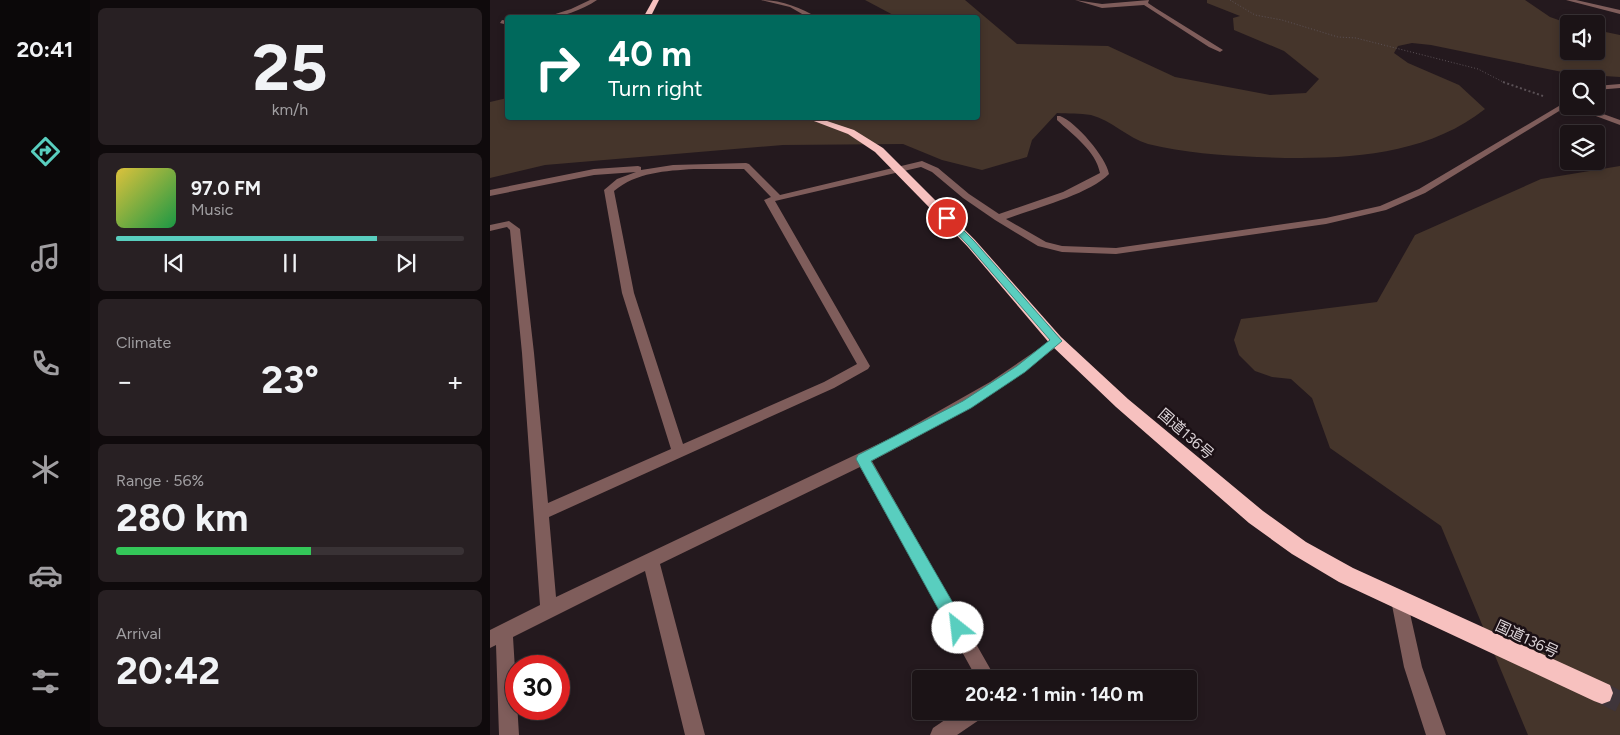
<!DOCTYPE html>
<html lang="en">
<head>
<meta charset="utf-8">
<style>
  :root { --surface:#1b1316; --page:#282023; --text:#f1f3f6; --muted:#a09ea1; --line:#393235; --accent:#59cebf }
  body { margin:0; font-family:Figtree,"Noto Sans JP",sans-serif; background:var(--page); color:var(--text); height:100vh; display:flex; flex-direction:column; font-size:19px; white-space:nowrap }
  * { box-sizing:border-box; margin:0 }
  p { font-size:16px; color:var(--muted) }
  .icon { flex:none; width:28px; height:28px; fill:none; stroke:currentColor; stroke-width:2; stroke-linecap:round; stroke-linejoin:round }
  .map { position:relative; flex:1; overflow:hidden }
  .details { display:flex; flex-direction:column; gap:8px; padding:8px; background:#0f0a0c; width:400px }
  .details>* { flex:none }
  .hud { position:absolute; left:15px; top:15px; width:475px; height:105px; border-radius:5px; box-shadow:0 2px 8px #0003,0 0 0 1px var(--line); background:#00695c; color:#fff; overflow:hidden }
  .fabs { position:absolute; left:1070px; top:15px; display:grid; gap:10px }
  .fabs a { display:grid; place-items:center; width:45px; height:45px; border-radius:5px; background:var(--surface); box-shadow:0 2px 8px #0003,0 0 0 1px var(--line); font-size:25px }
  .speed { position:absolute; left:15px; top:655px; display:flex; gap:10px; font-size:25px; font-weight:700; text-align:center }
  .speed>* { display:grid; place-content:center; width:65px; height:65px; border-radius:50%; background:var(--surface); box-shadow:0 2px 8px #0003,0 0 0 1px var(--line); line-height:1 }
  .speed .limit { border:8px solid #d22; background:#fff; color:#111 }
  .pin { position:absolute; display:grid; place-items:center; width:42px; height:42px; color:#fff; margin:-21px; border:2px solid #fff; border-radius:50%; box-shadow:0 1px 5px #0007 }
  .me { position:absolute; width:55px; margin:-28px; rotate:331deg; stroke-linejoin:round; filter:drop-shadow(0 0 4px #0008) }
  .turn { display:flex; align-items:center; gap:18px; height:105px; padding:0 20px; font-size:22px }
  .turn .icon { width:65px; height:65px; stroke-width:2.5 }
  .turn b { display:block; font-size:35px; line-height:42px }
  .big { font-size:38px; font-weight:700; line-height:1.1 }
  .details .tile { flex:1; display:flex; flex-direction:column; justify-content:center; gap:8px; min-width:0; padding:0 18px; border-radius:8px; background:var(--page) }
  .details .dial { align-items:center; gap:0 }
  .dial b { font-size:65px; line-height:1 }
  .song { display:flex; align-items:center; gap:15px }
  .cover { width:60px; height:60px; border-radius:8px; background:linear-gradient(135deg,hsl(50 70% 55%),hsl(140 70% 35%)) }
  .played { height:5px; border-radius:2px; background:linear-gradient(90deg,var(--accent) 75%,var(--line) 75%) }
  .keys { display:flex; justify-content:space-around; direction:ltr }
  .heat { display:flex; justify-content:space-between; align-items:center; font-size:28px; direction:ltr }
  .charge { height:8px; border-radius:4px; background:linear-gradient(90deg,#34c759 56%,var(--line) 0) }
  .trip { position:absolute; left:422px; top:670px; width:285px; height:50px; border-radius:5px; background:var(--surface); box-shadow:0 2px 8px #0003,0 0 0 1px var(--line); font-weight:700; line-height:50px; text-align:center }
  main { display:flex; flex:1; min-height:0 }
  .tabs { display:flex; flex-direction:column; width:90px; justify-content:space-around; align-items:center; background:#0b0809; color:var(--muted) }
  .tabs .icon { width:35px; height:35px }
  .tabs .current { color:var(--accent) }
  .tabs b { font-size:22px; color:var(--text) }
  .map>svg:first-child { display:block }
  .green { fill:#45352b }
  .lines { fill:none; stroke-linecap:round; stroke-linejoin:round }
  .highway-tunnel { stroke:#3f353a; stroke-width:21; stroke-dasharray:21 11; stroke-linecap:butt }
  .path-far1 { stroke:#5b5156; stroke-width:1; stroke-dasharray:1 2; stroke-linecap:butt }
  .path { stroke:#5b5156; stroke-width:2; stroke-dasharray:2 2.5; stroke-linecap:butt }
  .minor { fill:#7f5d5b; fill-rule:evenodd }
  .highway { fill:#f7c1bf; fill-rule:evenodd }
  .route { fill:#59cebf; stroke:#3a867c }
  .labels { text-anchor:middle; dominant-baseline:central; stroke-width:5; stroke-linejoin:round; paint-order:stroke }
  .street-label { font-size:15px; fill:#dbd3d7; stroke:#1b1015 }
</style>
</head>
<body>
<main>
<nav class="tabs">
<b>20:41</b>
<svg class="icon current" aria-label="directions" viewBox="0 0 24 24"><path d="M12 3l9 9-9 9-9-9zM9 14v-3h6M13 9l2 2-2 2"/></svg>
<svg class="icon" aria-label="music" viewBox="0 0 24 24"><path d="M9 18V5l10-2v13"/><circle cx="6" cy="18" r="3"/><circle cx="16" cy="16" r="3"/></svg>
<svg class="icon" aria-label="phone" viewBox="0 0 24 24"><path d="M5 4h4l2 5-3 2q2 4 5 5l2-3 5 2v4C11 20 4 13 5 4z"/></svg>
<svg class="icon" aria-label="climate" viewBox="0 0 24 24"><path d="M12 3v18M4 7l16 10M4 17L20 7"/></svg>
<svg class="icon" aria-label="car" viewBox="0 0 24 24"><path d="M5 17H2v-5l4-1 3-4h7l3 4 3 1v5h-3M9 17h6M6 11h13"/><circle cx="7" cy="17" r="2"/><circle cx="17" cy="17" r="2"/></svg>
<svg class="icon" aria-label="filters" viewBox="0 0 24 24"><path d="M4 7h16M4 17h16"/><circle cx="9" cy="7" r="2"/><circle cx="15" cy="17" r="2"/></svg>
</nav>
<section class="details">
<div class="tile dial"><b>25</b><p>km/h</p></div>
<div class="tile">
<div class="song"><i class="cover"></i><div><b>97.0 FM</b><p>Music</p></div></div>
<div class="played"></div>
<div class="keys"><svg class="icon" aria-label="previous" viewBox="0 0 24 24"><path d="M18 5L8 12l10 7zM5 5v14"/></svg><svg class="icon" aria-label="pause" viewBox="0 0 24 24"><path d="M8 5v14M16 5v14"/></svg><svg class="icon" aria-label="next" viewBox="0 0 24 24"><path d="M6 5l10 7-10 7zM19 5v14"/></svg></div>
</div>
<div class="tile"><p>Climate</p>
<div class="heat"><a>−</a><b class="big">23°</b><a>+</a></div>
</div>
<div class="tile"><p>Range · 56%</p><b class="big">280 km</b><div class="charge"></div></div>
<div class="tile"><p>Arrival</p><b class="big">20:42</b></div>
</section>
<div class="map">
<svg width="1130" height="735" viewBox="0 0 1130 735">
  <rect width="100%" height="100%" fill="#24191e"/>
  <g class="green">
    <path d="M375 0H475L527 44 618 46 685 77 780 95 816 93 829 79 794 51 744 30 743 18 750 16 717 3V0H1035L1060 17 1080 24 1079 51H1106V30L1130 35V77L1082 74 941 45 922 43 908 46 904 53 918 63 969 85 995 109C932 159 845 160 767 157 731 155 694 153 658 144 638 138 621 120 601 115 590 113 578 114 567 113L542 140 537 157 492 170 452 160 413 144 293 145 55 165 0 178V102L17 98 18 118H488V18L407 17Z"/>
    <polygon points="1130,166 1130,735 1038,735 951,526 840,448 822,398 801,379 782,377 765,371 749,355 744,340 751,319 887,302 925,235 1051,179"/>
  </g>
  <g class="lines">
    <polyline class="highway-tunnel" points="1112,693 1130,702"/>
    <polyline class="path-far1" points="740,0 765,15 792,20 848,37 866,38 988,69 1015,83"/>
    <polyline class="path" points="1013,82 1053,96"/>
    <g class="minor">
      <path d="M100 0H107C92 10 71 18 53 18L81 9Z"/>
      <path d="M271 0C293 0 310 8 329 18H319L300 7Z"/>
      <polygon points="585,0 612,4 659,0 658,3 667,9 733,50 730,52 719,47 654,5 612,8"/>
      <polygon points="1076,0 1086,0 1130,10 1130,14"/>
      <polygon points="12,20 18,21 18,25 10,23"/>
      <polygon points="1130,84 1130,88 1106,90 1106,86"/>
      <path d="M1079 100V105L935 193 896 210 836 224 626 254 572 252 548 246 505 220 473 198 442 172 431 167 285 201 380 366 378 369 344 388 59 517 66 597 403 437 500 382 566 337 572 341 570 344C511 390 448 427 382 461L506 679H487L370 467 170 564 215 735H195L155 571 23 637 29 735H9L6 645 0 648V630L50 605 32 353 20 230 17 227 0 231V225L19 221 30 229 44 353 58 503 181 449 132 293 114 190 127 179 146 172 104 175 0 196V190L104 169 148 166 151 167V170L183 165 256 163 259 164 290 195 432 161 448 168 479 194 509 214 573 192 610 173C606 151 583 135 567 120V116H570C586 122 616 157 619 174 598 195 545 208 516 219L556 242 572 246 626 248 836 218 890 206 929 189ZM204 169H254L281 197 274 200 367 364 334 382 193 444 144 293 124 191C147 172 175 171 204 169Z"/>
      <polygon points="1079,106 1091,106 1130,120 1130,125"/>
      <polygon points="909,592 915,594 917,600 932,667 956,735 936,735 914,667 901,600 903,594"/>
      <polygon points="468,711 494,711 492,718 467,735 440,735 443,728"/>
    </g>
    <g class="highway">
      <polygon points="163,0 169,0 160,18 153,18"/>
      <polygon points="316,118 328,118 364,130 393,148 485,240 571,337 638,399 773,511 816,542 863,568 1120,685 1123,693 1120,701 1112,704 1104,701 849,582 802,554 759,523 626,407 561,345 477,246 385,152 358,134"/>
    </g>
  </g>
  <polygon class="route" points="457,216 460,217 484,241 572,341 535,372 481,408 381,461 474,622 476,628 474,634 468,636 462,634 366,459 368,455 473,401 527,366 560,340 478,245 454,220 454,217"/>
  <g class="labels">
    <g class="street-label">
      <text transform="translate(696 434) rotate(41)">国道136号</text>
      <text transform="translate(1037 639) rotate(25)">国道136号</text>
    </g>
  </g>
</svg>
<div class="fabs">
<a><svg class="icon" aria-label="sound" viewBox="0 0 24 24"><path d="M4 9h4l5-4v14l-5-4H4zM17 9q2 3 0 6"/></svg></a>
<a><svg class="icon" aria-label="search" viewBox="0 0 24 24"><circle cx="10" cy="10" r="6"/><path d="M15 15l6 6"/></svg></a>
<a><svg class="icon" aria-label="layers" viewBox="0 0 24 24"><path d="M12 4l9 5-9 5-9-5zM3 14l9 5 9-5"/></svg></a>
</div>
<div class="speed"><div class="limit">30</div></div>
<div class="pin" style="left:457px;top:218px;background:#d93025"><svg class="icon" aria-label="arrive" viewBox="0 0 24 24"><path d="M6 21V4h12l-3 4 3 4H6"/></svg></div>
<svg class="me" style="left:468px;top:628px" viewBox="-20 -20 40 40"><circle r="19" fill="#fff"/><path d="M0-13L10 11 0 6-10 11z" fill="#59cebf"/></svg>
<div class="trip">20:42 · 1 min · 140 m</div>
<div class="hud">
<div class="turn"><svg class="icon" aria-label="right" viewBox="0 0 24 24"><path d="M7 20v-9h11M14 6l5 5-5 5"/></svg><div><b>40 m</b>Turn right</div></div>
</div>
</div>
</main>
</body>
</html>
